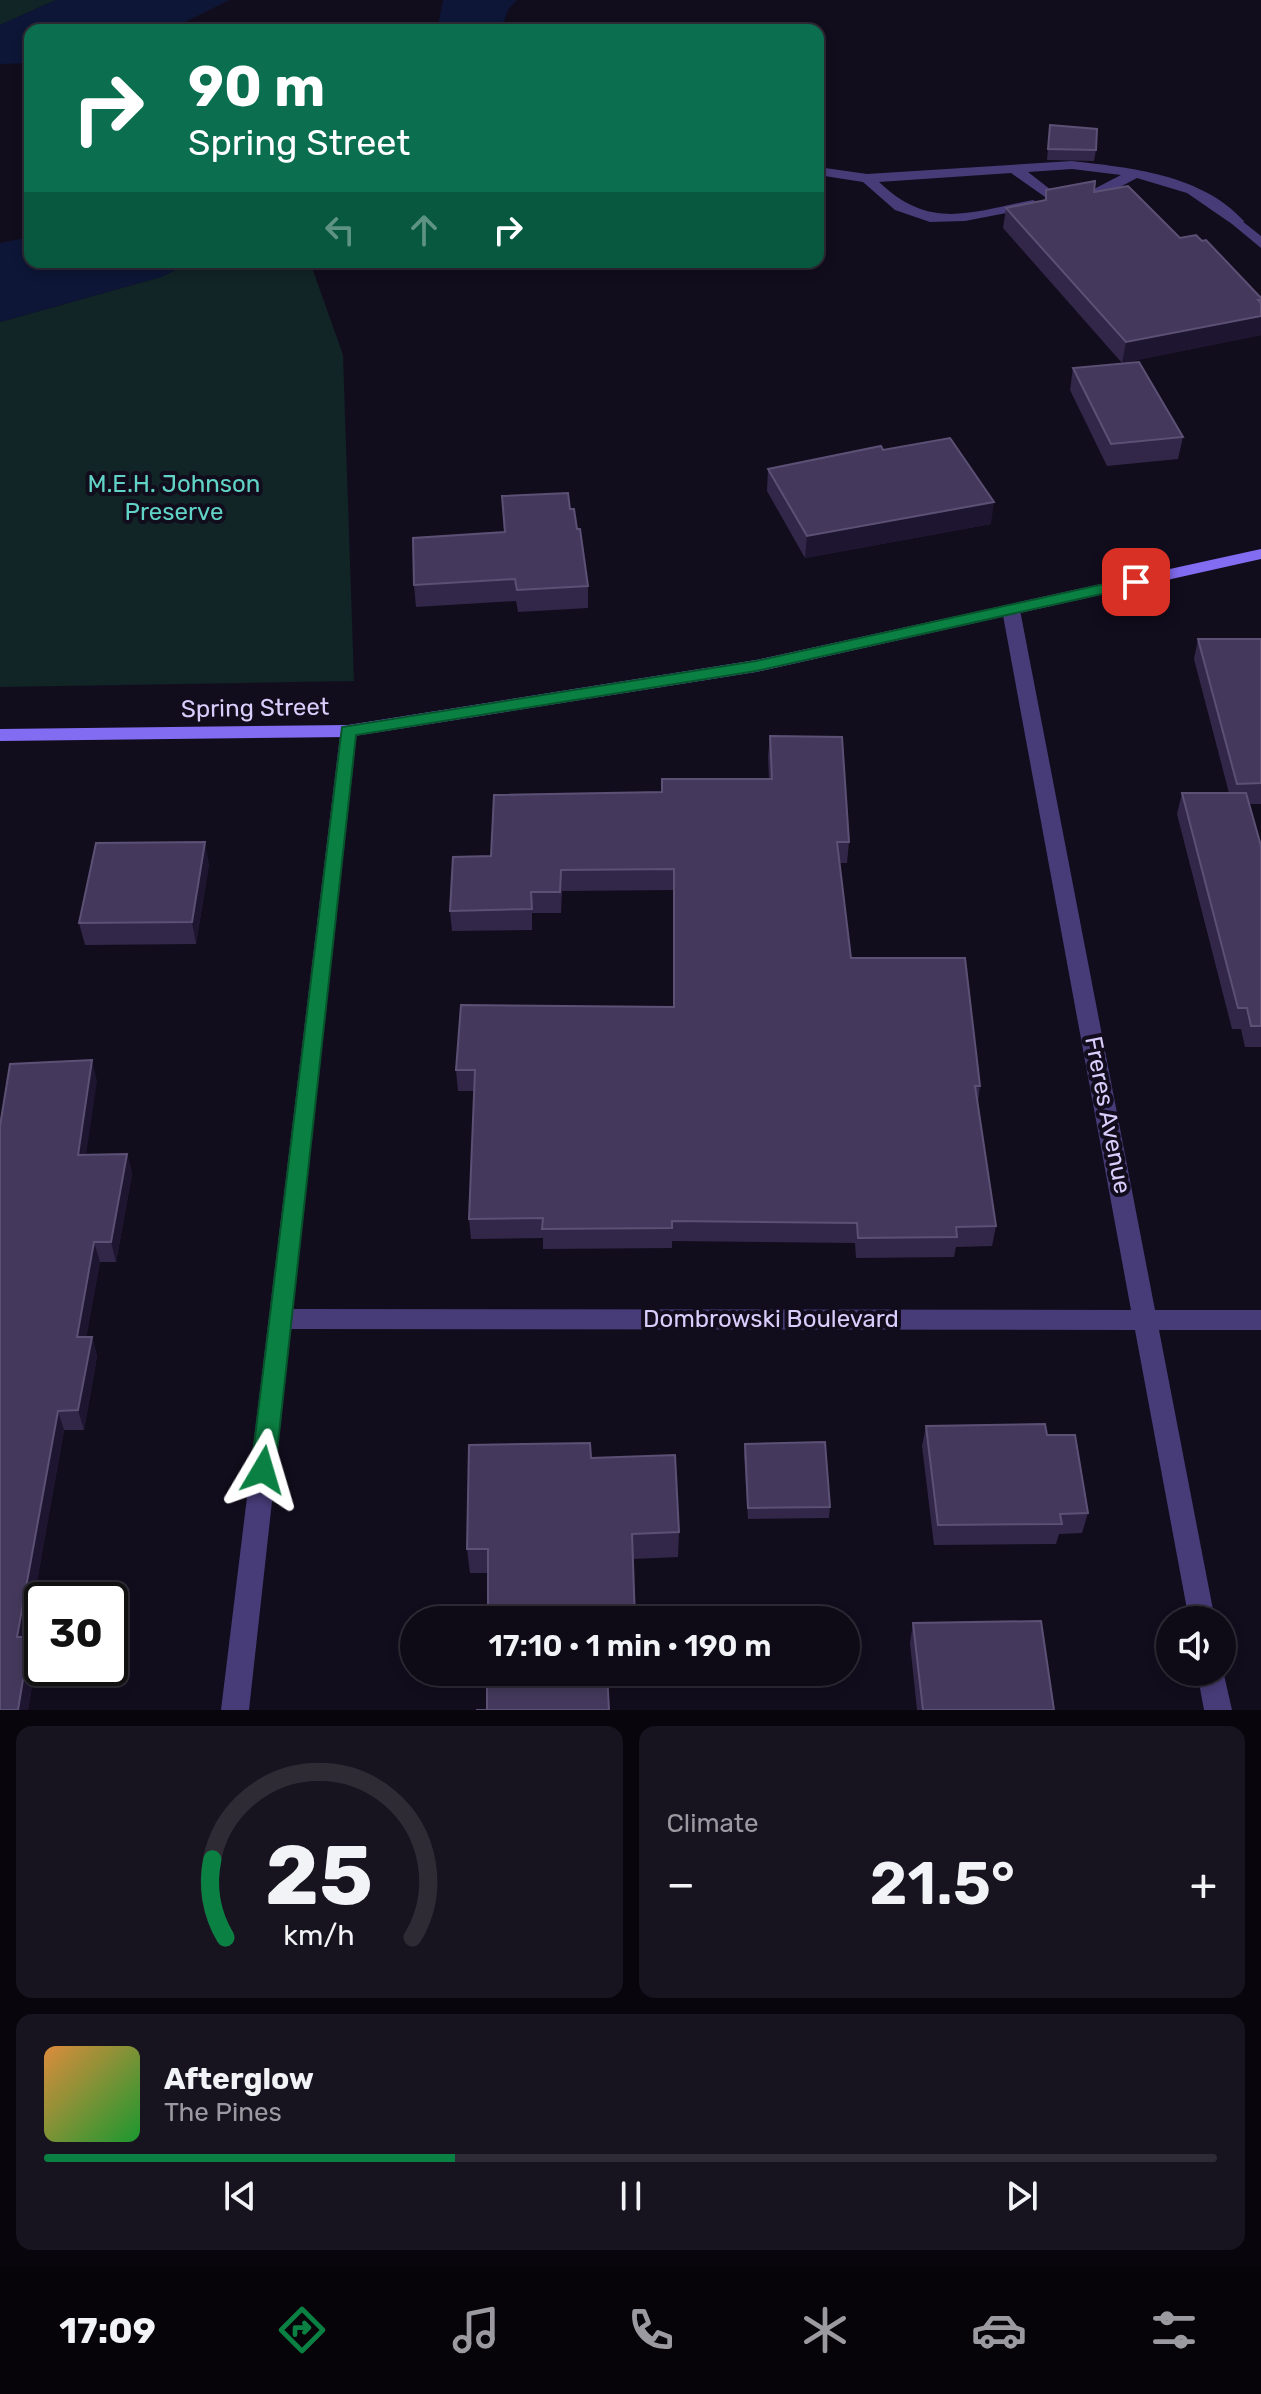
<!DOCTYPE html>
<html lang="en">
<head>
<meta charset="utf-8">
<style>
  :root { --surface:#0e0a16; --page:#17131f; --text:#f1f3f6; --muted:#9b9aa1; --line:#2e2b35; --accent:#0b8043 }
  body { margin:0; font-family:Rubik,sans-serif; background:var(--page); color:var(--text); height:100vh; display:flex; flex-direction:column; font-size:30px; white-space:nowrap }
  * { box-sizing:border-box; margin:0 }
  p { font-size:26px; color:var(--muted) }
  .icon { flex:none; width:44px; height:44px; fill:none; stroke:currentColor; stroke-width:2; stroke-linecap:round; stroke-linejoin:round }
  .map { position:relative; height:1710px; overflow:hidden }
  .sheet { display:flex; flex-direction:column; gap:16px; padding:16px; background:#08060c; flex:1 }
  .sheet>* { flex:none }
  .banner { position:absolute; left:24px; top:24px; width:800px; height:244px; border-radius:16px; box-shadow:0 4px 12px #0003,0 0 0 2px var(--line); background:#0b6e4f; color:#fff; overflow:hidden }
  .tools { position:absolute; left:1156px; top:1606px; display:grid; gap:16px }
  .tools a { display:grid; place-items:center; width:80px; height:80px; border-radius:50%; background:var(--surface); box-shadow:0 4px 12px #0003,0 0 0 2px var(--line); font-size:40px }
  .speed { position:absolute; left:24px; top:1582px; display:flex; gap:16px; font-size:40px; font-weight:700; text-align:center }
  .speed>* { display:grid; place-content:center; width:104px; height:104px; border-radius:50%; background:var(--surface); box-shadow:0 4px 12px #0003,0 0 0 2px var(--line); line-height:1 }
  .speed .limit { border:4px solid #111; border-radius:12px; background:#fff; color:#111 }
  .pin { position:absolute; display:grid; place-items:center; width:68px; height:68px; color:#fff; margin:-34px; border-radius:16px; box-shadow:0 4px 12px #0006 }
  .me { position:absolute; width:88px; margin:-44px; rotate:7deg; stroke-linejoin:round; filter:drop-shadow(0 0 6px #0008) }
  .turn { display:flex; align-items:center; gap:28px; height:168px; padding:0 32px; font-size:36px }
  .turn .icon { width:104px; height:104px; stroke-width:2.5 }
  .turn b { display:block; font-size:56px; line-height:68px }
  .lanes { display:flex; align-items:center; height:76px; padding:0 32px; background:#0003; justify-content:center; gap:40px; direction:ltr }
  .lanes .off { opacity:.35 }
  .big { font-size:60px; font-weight:600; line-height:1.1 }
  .sheet .widget { flex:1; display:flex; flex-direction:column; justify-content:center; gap:12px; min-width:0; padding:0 28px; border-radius:16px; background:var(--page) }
  .sheet .dial { align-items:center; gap:0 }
  .dial svg { height:208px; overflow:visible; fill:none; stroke:var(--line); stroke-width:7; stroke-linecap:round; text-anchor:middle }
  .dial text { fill:var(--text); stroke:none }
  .song { display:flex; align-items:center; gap:24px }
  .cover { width:96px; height:96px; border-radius:12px; background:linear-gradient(135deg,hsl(30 70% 55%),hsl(130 70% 35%)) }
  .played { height:8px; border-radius:4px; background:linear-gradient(90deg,var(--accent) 35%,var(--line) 35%) }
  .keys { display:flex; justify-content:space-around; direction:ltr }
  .heat { display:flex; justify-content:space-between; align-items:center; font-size:44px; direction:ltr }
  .sheet .tiles { flex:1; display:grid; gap:16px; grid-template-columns:1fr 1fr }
  .widget:last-child { grid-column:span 2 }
  .trip { position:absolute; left:400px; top:1606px; width:460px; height:80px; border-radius:40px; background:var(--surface); box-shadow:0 4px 12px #0003,0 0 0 2px var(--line); font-weight:600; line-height:80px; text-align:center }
  .tabs { display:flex; height:128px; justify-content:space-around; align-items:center; background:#060409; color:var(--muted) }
  .tabs .icon { width:56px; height:56px }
  .tabs .selected { color:var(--accent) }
  .tabs b { font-size:36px; color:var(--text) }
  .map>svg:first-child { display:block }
  .green { fill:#112426 }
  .water { fill:#0d1636 }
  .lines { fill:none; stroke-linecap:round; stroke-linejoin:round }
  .service { fill:#473c78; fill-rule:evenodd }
  .minor { fill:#473c78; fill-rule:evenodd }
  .secondary { fill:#826df2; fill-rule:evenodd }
  .wall { fill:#332749 }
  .shaded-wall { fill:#1e1530 }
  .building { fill:#44395c; stroke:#5c5075; stroke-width:2 }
  .route { fill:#0b8043; stroke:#07532c; stroke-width:2 }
  .labels { text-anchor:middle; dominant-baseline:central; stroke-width:8; stroke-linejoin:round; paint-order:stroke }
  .park-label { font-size:24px; fill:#61d3c6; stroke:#120d1d }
  .street-label { font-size:24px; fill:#d9cdfb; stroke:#120d1d }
</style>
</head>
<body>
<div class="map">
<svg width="1261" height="1710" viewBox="0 0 1261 1710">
  <rect width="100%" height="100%" fill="#120d1d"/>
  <g class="green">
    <polygon points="0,0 56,0 0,25"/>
    <polygon points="192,262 310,262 343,355 354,681 0,687 0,322 161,277"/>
  </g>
  <g class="water">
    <polygon points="56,0 229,0 181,24 161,30 30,30 30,63 0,64 0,25"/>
    <polygon points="443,0 517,0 508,10 501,30 437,30"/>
    <polygon points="30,237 30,262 192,262 161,277 0,322 0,243"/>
  </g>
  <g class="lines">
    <path class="service" d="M1072 161C1131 168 1201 174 1244 221L1242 224H1232L1187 193 1137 178 1103 196 1075 199V193L1094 189 1121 175 1072 169 1028 172 1060 197 1062 200 1055 204 1011 173 879 182C930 231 971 212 1033 200L1040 204 1038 207 965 221 930 222 895 210 863 182 818 175V167L867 174Z"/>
    <g class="minor">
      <polygon points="1237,217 1261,236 1261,248 1232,224 1232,218"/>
      <polygon points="1011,604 1020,610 1155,1310 1261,1310 1261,1330 1159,1330 1215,1620 1189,1620 1135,1330 291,1329 249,1710 221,1710 341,727 348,725 357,731 293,1309 1131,1310 1002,610"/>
      <polygon points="1222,1666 1232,1710 1204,1710 1197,1672 1222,1672"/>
    </g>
    <polygon class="secondary" points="1261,549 1261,559 756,672 348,737 0,741 0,729 348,725 756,660"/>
  </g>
  <g class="wall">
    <polygon points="1050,125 1096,150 1094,161 1047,160"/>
    <polygon points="1046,190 1094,192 1180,238 1261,298 1261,335 1122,363 1003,228 1006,208 1045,201"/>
    <polygon points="1073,368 1183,437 1178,459 1107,466 1070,390"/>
    <polygon points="883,450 991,524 805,558 767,491 768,469"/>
    <polygon points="502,496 570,509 577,529 588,586 588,608 518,612 516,601 416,607 414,585 504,532"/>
    <polygon points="1198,639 1261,639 1261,804 1249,804 1261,846 1261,1047 1245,1047 1241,1029 1232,1029 1177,814 1182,793 1229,793 1194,659"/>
    <polygon points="770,736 849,842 847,863 839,863 851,958 980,1086 978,1102 996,1226 992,1246 956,1247 954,1257 856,1258 855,1243 672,1241 672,1248 543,1249 543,1238 471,1239 469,1219 474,1091 458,1091 456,1070 673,1007 673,890 562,891 561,913 532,913 532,930 452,931 450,911 491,856 661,792 769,779 768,757"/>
    <polygon points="209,864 196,944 85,945 79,923"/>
    <polygon points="97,1081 86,1154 127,1154 132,1174 116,1262 100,1262 86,1337 92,1337 97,1356 84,1430 64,1430 27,1637 30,1637 37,1655 28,1710 0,1710"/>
    <polygon points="926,1426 1047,1435 1088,1513 1082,1533 1059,1534 1056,1544 934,1545 922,1446"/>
    <polygon points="745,1444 830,1507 829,1518 748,1519 744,1454"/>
    <polygon points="591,1458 679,1532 678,1557 633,1559 488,1573 470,1573 467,1549"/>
    <polygon points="913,1623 1054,1710 917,1710 910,1643"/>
  </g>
  <g class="shaded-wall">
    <polygon points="1261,300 1261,335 1122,363 1126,342"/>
    <polygon points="994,502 991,524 805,558 807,536"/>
    <polygon points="205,842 209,864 196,944 192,922"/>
    <polygon points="92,1060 97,1081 83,1175 78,1155"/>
    <polygon points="127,1154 132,1174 116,1262 111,1242"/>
    <polygon points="94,1242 100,1262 83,1356 77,1337"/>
    <polygon points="92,1337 97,1356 84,1430 78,1410"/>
    <polygon points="58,1411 64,1430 24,1655 17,1637"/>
    <polygon points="30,1637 37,1655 28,1710 18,1710"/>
  </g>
  <g class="building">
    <polygon points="1050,125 1097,129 1096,150 1048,149"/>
    <polygon points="1095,181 1094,192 1128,186 1180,238 1196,235 1202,241 1206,240 1261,298 1261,300 1258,300 1261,303 1261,316 1126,342 1006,208 1046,200 1046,190"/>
    <polygon points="1139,362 1183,437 1111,444 1073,368"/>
    <polygon points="950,438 994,502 807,536 768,469 881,446 883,450"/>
    <polygon points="568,493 570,509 574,509 577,529 580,529 588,586 517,590 515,579 414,585 413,538 505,532 502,496"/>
    <polygon points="1198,639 1261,639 1261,783 1237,784"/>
    <polygon points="770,736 842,737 849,842 837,842 851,958 965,958 980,1086 975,1086 996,1226 956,1227 957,1237 858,1238 857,1223 672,1221 672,1228 542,1229 543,1218 469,1219 475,1070 456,1070 461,1005 674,1007 674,869 561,870 560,892 531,892 532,909 450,911 453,857 491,856 494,795 662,792 662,779 772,779"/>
    <polygon points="1182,793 1246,793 1261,846 1261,1026 1251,1026 1247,1008 1238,1008"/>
    <polygon points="205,842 192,922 79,923 96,843"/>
    <polygon points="92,1060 78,1155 127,1154 111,1242 94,1242 77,1337 92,1337 78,1410 58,1411 17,1637 30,1637 18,1710 0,1710 0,1126 10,1064"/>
    <polygon points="1045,1424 1047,1435 1075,1435 1088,1513 1060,1514 1062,1524 938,1525 926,1426"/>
    <polygon points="825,1442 830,1507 748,1508 745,1444"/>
    <polygon points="590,1443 591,1458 675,1455 679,1532 632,1534 635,1620 488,1620 488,1549 467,1549 469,1445"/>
    <polygon points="1041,1621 1054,1710 923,1710 913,1623"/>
    <polygon points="487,1672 607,1672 609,1710 476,1710 487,1710"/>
  </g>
  <polygon class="route" points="1136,577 1144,582 1142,585 756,671 356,735 275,1470 271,1477 263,1480 255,1477 251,1470 342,727 756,661"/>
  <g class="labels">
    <g class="park-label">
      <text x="174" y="484">M.E.H. Johnson<tspan x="174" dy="28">Preserve</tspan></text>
    </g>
    <g class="street-label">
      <text transform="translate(255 708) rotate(-1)">Spring Street</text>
      <text transform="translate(1108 1115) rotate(79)">Freres Avenue</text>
      <text x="771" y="1319">Dombrowski Boulevard</text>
    </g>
  </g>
</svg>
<div class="tools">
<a><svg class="icon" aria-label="sound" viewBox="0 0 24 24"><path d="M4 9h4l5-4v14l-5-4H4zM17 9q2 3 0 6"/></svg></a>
</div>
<div class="speed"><div class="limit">30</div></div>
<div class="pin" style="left:1136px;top:582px;background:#d93025"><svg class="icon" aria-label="arrive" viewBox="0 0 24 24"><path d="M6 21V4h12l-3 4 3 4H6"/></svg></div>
<svg class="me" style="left:263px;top:1470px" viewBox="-20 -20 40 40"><path d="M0-17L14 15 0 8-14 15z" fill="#0b8043" stroke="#fff" stroke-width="4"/></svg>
<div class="trip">17:10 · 1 min · 190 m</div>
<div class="banner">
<div class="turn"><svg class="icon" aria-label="right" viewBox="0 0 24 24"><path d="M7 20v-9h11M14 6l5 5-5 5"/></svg><div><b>90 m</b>Spring Street</div></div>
<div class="lanes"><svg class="icon off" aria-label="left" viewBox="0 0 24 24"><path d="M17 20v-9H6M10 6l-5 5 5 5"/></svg><svg class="icon off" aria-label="ahead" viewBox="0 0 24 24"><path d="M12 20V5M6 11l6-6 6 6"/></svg><svg class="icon" aria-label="right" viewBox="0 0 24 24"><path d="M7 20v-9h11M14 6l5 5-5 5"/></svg></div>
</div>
</div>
<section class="sheet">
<div class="tiles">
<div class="widget dial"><svg viewBox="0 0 100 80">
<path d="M14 69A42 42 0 1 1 86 69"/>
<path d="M14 69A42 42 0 0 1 9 39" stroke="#0b8043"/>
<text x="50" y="56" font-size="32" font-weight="700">25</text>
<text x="50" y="72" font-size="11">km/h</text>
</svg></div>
<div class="widget"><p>Climate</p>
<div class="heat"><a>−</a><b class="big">21.5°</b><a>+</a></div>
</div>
<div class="widget">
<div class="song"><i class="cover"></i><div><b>Afterglow</b><p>The Pines</p></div></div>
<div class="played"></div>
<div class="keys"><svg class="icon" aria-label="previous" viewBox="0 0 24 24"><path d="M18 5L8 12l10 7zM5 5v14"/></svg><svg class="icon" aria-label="pause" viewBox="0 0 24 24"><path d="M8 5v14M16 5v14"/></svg><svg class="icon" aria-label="next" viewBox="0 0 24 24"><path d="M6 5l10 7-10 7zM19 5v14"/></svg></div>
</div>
</div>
</section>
<nav class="tabs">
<b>17:09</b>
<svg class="icon selected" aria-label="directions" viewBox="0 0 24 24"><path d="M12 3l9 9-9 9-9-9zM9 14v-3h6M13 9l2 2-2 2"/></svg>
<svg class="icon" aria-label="music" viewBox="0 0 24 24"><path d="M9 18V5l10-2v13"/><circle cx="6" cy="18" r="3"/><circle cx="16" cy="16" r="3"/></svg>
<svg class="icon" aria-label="phone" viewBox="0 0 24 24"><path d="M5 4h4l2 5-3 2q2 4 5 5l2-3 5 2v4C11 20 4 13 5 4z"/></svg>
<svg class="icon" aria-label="climate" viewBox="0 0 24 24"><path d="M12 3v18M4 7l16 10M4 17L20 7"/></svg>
<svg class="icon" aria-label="car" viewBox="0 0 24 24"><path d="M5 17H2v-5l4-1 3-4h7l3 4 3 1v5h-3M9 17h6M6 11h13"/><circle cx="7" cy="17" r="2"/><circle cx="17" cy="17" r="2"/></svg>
<svg class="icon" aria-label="filters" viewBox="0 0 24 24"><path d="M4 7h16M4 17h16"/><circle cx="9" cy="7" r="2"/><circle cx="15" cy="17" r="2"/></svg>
</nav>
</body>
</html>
